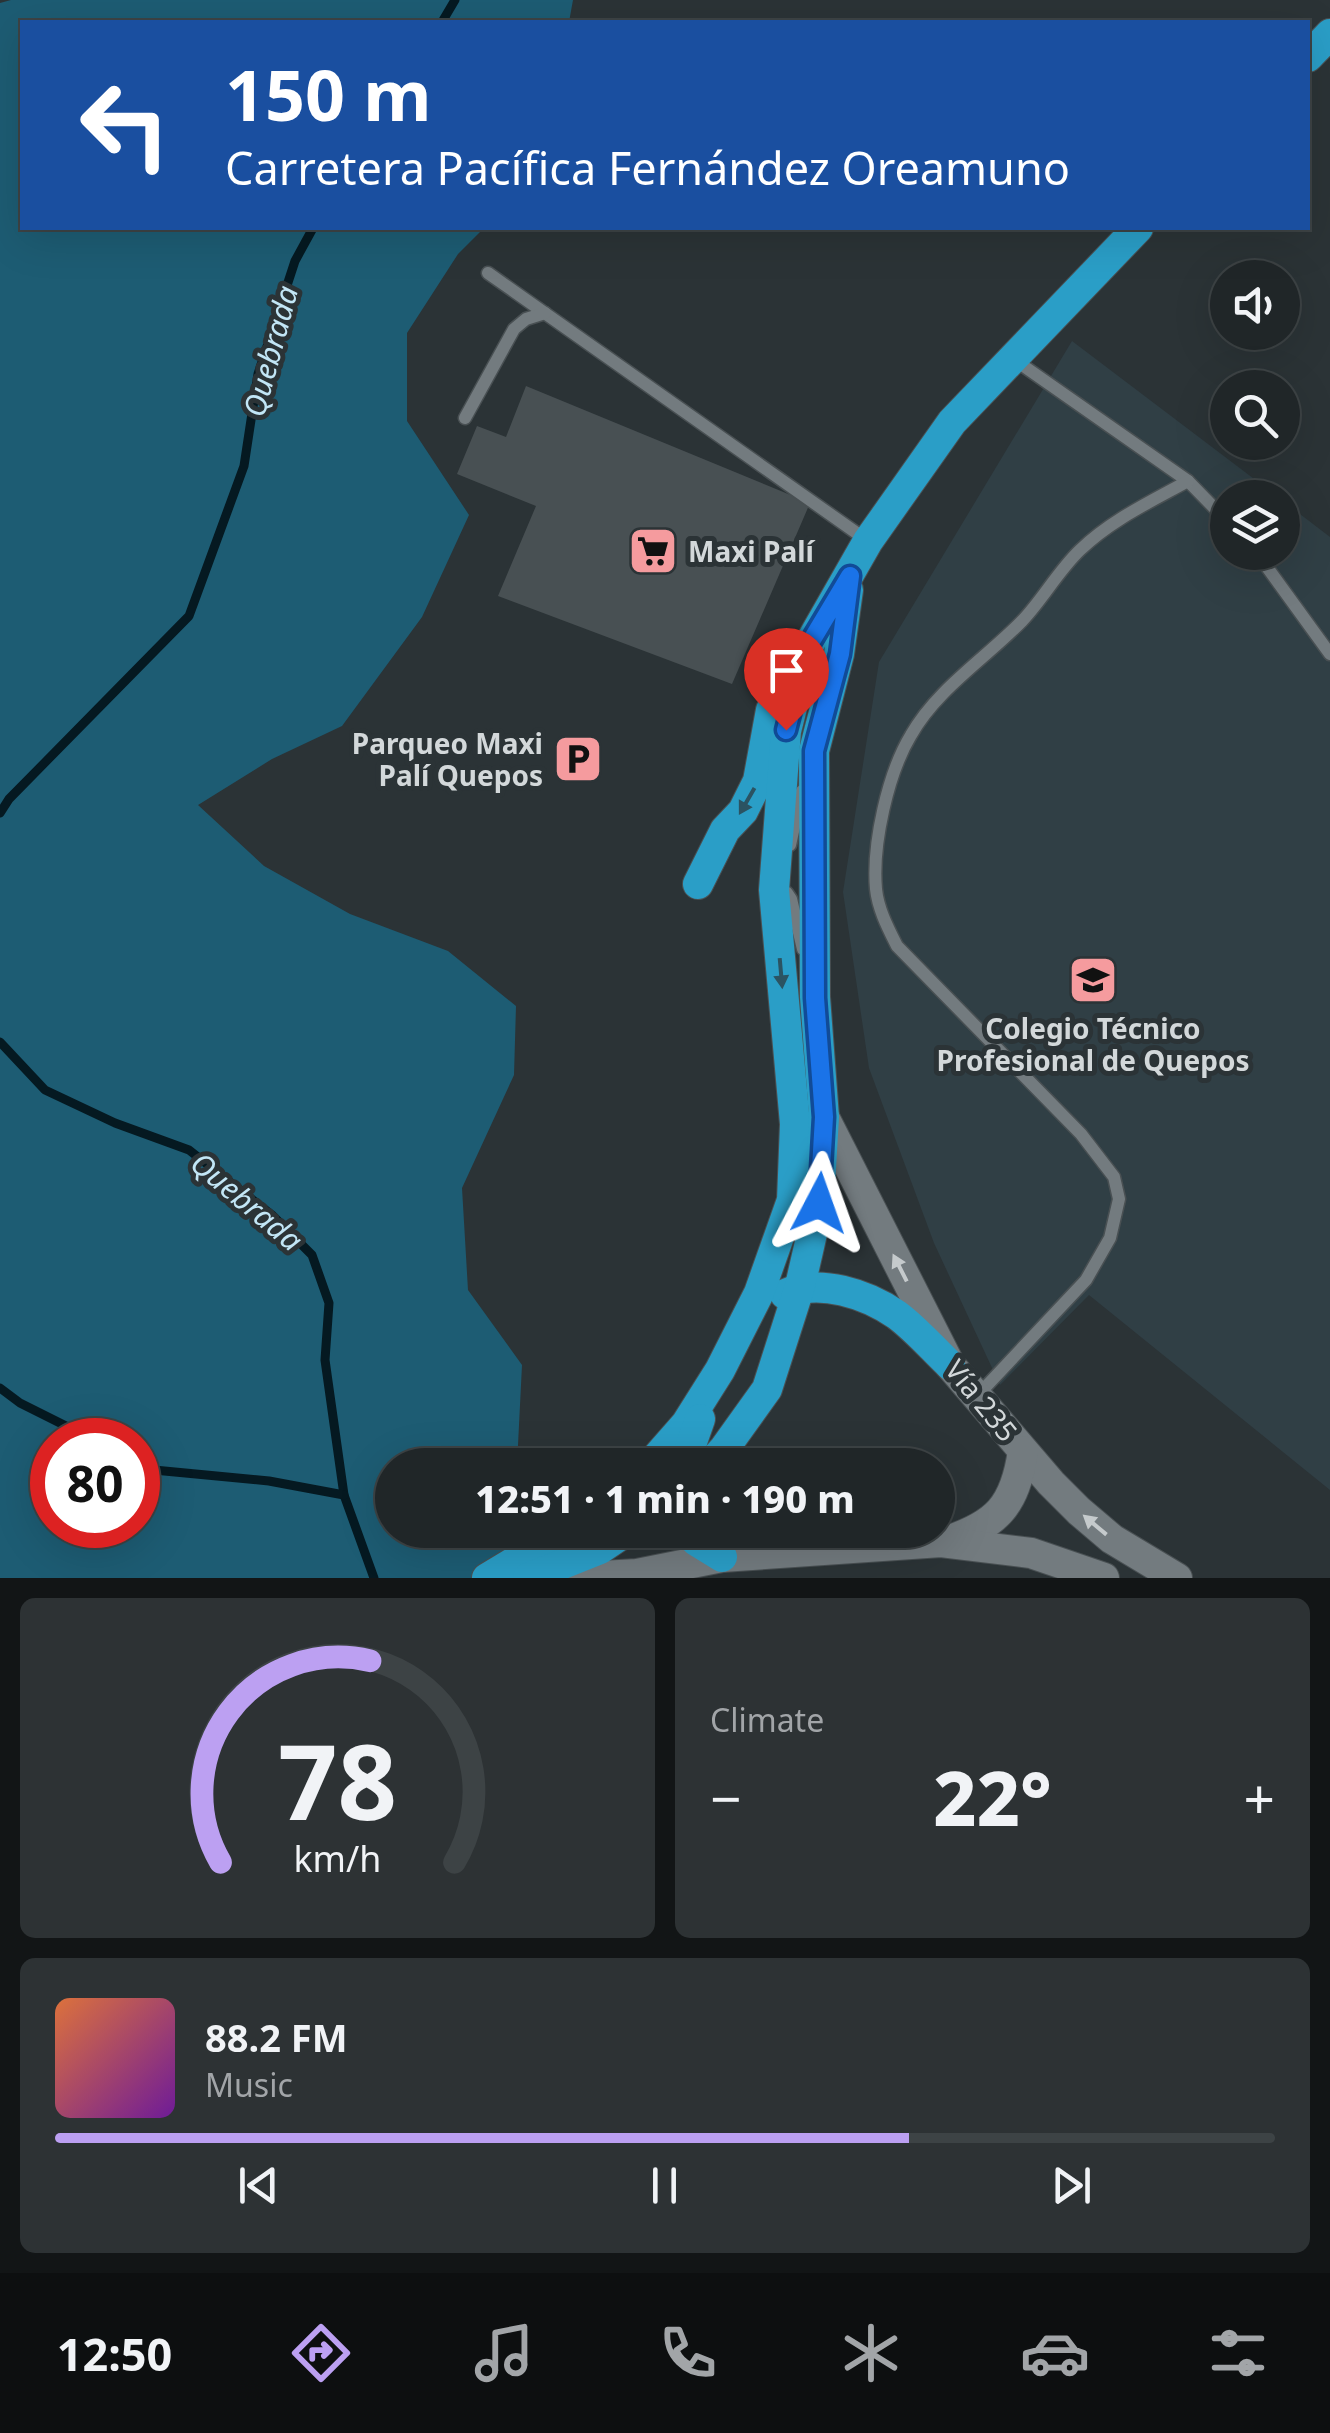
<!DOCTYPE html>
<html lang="en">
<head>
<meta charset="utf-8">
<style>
  :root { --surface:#202628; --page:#2d3234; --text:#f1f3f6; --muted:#a2a5a8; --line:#3d4345; --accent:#bca0f2 }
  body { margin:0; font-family:"Noto Sans",sans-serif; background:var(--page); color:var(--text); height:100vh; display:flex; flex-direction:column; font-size:38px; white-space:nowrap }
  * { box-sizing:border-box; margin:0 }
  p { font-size:32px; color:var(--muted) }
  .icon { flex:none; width:55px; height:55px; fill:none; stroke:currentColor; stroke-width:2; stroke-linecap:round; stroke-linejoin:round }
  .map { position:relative; height:1578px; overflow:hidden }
  .panel { display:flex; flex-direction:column; gap:20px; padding:20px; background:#121516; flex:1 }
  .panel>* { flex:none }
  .guide { position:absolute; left:20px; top:20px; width:1290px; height:210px; border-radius:0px; box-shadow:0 10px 40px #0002,0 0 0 2px var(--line); background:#1a4fa0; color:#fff; overflow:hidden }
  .fabs { position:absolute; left:1210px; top:260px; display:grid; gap:20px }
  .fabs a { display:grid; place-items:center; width:90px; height:90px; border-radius:50%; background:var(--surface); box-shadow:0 10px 40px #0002,0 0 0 2px var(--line); font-size:50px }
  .speed { position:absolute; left:30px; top:1418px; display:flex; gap:20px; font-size:50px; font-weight:700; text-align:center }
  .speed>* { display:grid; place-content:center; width:130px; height:130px; border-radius:50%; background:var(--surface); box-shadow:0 10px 40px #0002,0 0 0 2px var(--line); line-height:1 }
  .speed .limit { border:15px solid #d22; background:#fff; color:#111 }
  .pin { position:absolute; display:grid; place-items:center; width:85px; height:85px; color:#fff; margin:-102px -42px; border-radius:50% 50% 50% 0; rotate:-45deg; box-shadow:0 0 10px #0007 }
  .pin .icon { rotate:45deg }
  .me { position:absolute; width:110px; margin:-55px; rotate:4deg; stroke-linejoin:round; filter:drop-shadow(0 0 8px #0008) }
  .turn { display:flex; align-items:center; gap:35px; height:210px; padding:0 40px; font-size:45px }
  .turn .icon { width:130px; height:130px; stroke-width:2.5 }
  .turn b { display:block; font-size:70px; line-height:85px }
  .big { font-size:75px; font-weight:800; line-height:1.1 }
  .panel .widget { flex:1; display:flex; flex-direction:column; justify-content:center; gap:15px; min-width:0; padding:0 35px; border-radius:15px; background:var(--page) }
  .panel .dial { align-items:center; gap:0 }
  .dial svg { height:260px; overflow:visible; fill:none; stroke:var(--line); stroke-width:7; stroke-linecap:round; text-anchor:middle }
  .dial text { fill:var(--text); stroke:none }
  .song { display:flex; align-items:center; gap:30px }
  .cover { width:120px; height:120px; border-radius:15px; background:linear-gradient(135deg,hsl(20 70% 55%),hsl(280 70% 35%)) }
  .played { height:10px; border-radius:5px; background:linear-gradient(90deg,var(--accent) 70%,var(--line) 70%) }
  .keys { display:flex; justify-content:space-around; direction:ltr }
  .heat { display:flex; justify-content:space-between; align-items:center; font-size:55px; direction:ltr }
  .panel .tiles { flex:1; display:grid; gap:20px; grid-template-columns:1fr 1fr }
  .widget:last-child { grid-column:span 2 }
  .trip { position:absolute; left:375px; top:1448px; width:580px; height:100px; border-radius:50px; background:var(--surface); box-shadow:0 10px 40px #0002,0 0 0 2px var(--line); font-weight:800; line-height:100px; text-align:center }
  .tab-bar { display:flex; height:160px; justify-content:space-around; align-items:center; background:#0d0f10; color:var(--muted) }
  .tab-bar .icon { width:70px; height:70px }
  .tab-bar .active { color:var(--accent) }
  .tab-bar b { font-size:45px; color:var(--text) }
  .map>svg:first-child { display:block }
  .built { fill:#303f45 }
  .green { fill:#1d5c73; fill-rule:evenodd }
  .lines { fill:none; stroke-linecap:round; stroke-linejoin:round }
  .stream { stroke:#051921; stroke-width:9 }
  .building { fill:#485053 }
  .lane-casing { stroke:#495053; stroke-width:15 }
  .secondary-casing { stroke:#495053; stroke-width:32 }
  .highway-casing { stroke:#495053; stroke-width:32 }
  .lane { stroke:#737b7f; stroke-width:12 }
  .secondary { stroke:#737b7f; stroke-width:30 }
  .highway { stroke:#2a9ec7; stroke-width:30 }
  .oneway { fill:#2b5362 }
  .oneway2 { fill:#c5cacc }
  .route-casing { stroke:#114b97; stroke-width:25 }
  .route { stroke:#1a73e8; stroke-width:18 }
  .labels { text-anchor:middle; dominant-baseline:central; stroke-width:10; stroke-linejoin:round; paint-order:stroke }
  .poi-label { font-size:28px; font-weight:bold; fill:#d3d8da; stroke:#2b3336; text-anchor:start }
  .street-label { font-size:28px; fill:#d3d8da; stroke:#2b3336 }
  .water-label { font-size:30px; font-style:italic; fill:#c2e6f6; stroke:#2b3336 }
</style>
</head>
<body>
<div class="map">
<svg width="1330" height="1578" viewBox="0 0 1330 1578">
  <rect width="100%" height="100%" fill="#2b3336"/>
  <polygon class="built" points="1072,341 1278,497 1228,498 1228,552 1282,552 1283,501 1330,537 1330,1490 1089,1295 1000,1385 934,1243 869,1068 843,892 879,662"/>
  <path class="green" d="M11 0H573L569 22H22V228H484L458 254 407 333V421L469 515 422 617 342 726 272 759 198 805 264 866 350 914 448 951 516 1006 514 1075 462 1188 468 1290 522 1365 517 1465H392V1530H533L555 1578H0V3ZM52 1440H138V1525H52Z"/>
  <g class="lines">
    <g class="stream">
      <polyline points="442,22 455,0"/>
      <polyline points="0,813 9,799 189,616 244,466 258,374 295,261 313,228"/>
      <polyline points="0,1042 45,1090 115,1123 189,1150 272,1215 312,1255 329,1303 325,1360 344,1495 374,1578"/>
      <polyline points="0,1388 20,1403 94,1440"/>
      <polyline points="138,1462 154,1470 269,1481 344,1495"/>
    </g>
  </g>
  <polygon class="building" points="526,386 810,503 732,684 498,596 536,506 457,474 477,426 506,437"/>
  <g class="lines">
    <g class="lane-casing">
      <g id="lane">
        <polyline points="488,273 868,541"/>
        <polyline points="1012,358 1188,481 1228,522"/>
        <polyline points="465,418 514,329 526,319 545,313"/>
        <polyline points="1256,552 1330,654"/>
        <polyline points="790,845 802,791"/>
        <polyline points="776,891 787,893 791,899 803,949"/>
        <path d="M978 1395 1086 1280 1110 1238 1119 1199 1114 1177 1081 1134 897 946C888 928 878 909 876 889 872 844 888 773 911 735 937 689 986 658 1022 621 1043 599 1058 571 1080 550 1111 520 1150 502 1188 481"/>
      </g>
    </g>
    <g class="secondary-casing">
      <g id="secondary">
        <polyline points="824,1117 950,1365 1051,1483 1079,1511 1112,1539 1177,1578"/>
        <path d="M944 1542C997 1525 1015 1506 1023 1451"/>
        <polyline points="567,1578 637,1574 722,1557 941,1542 1031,1553 1104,1578"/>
      </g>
    </g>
    <g class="highway-casing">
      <g id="highway">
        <polyline points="1308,57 1330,34"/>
        <polyline points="698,884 725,830 743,811 758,781 771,710"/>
        <path d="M785 1294C819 1278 867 1294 897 1315 916 1329 933 1349 950 1365"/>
        <polyline points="650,1465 686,1424 720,1370 759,1293 792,1200 795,1124 774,890 786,731 807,648 868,541 952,422 1138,228"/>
        <polyline points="684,1465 700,1419"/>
        <polyline points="709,1465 724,1449 767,1389 800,1286 819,1203 824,1117 815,997 814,751 839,654 848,590"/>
        <polyline points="686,1530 696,1541 722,1557"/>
        <polyline points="487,1578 567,1530"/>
        <polyline points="528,1578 600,1549 628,1530"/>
      </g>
    </g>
    <use href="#lane" class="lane"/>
    <use href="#secondary" class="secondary"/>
    <use href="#highway" class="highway"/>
  </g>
  <defs><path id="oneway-solid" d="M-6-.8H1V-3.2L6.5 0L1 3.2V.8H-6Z" transform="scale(2.5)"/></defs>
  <g class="oneway">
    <use href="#oneway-solid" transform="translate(747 801) rotate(120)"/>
    <use href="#oneway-solid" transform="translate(781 973) rotate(85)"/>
  </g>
  <g class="oneway2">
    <use href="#oneway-solid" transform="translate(900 1268) rotate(-117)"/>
    <use href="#oneway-solid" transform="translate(1095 1525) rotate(-140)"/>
  </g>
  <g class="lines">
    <g class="route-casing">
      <polyline id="route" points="786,730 807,648 850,576 840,654 814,751 815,998 824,1117 819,1203"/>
    </g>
    <use href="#route" class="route"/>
  </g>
  <defs>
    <g id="supermarket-square" transform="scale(2.5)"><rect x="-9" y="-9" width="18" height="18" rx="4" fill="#f59b9e" stroke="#2b3336"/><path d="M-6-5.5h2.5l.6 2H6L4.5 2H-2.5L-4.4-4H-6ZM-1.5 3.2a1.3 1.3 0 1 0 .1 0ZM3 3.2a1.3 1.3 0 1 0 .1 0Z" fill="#111"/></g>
    <g id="parking-square" transform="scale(2.5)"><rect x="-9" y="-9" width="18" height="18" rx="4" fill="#f59b9e" stroke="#2b3336"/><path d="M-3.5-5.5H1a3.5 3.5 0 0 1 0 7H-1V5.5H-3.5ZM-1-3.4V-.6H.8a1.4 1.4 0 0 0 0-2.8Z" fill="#111"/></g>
    <g id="school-square" transform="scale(2.5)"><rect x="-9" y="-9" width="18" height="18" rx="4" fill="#f59b9e" stroke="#2b3336"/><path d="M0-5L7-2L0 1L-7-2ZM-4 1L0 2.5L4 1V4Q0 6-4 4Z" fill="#111"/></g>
  </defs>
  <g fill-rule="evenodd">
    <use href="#supermarket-square" x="653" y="551"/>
    <use href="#parking-square" x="578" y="759"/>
    <use href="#school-square" x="1093" y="980"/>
  </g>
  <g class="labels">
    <g class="poi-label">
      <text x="688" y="551">Maxi Palí</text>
      <text x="543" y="743" text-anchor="end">Parqueo Maxi<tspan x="543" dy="32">Palí Quepos</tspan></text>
      <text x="1093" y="1028" text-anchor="middle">Colegio Técnico<tspan x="1093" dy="32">Profesional de Quepos</tspan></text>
    </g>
    <g class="street-label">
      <text transform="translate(982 1400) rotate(51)">Vía 235</text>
    </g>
    <g class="water-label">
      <text transform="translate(270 351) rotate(-75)">Quebrada</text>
      <text transform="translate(247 1201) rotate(40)">Quebrada</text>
    </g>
  </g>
</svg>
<div class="fabs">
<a><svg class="icon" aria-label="sound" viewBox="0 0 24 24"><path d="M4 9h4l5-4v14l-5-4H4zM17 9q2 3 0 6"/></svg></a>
<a><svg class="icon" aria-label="search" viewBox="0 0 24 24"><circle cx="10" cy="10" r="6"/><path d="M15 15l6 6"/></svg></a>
<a><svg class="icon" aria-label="layers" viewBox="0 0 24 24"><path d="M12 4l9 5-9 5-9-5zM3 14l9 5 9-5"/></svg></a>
</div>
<div class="speed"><div class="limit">80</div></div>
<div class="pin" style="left:786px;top:730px;background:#d93025"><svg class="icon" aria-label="arrive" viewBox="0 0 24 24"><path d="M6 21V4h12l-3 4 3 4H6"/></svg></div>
<svg class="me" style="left:819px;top:1203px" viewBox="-20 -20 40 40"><path d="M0-17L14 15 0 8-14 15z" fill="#1a73e8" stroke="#fff" stroke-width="4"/></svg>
<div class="trip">12:51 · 1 min · 190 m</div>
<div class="guide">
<div class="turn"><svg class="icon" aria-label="left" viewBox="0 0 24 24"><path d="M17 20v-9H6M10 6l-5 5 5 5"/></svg><div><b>150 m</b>Carretera Pacífica Fernández Oreamuno</div></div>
</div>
</div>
<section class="panel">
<div class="tiles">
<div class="widget dial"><svg viewBox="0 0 100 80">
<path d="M14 69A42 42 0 1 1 86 69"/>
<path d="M14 69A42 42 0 0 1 60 7" stroke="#bca0f2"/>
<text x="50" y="56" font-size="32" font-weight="700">78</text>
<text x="50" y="72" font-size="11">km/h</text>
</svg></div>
<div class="widget"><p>Climate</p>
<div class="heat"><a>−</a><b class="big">22°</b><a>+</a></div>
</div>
<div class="widget">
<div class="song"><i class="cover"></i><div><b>88.2 FM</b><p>Music</p></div></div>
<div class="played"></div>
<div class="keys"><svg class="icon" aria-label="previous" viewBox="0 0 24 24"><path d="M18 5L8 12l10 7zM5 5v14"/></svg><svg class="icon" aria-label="pause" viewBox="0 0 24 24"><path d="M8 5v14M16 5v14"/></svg><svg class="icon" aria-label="next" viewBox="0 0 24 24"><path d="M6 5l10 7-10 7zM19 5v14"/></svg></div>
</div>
</div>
</section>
<nav class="tab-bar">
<b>12:50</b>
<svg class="icon active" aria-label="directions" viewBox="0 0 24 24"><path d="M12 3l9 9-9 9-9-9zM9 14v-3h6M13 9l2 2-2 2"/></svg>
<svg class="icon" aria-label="music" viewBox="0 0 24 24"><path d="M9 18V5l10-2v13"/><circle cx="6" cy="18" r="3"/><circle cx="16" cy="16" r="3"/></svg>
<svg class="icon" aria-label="phone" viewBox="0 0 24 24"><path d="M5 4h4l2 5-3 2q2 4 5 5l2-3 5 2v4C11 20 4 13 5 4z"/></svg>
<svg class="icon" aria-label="climate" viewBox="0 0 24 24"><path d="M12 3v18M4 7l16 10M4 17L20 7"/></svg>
<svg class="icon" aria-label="car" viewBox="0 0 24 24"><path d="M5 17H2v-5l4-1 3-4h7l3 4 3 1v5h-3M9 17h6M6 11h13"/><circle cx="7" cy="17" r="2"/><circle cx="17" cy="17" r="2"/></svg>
<svg class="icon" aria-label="filters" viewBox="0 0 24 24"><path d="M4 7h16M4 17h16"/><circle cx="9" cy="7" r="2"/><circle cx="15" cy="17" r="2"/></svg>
</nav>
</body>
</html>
